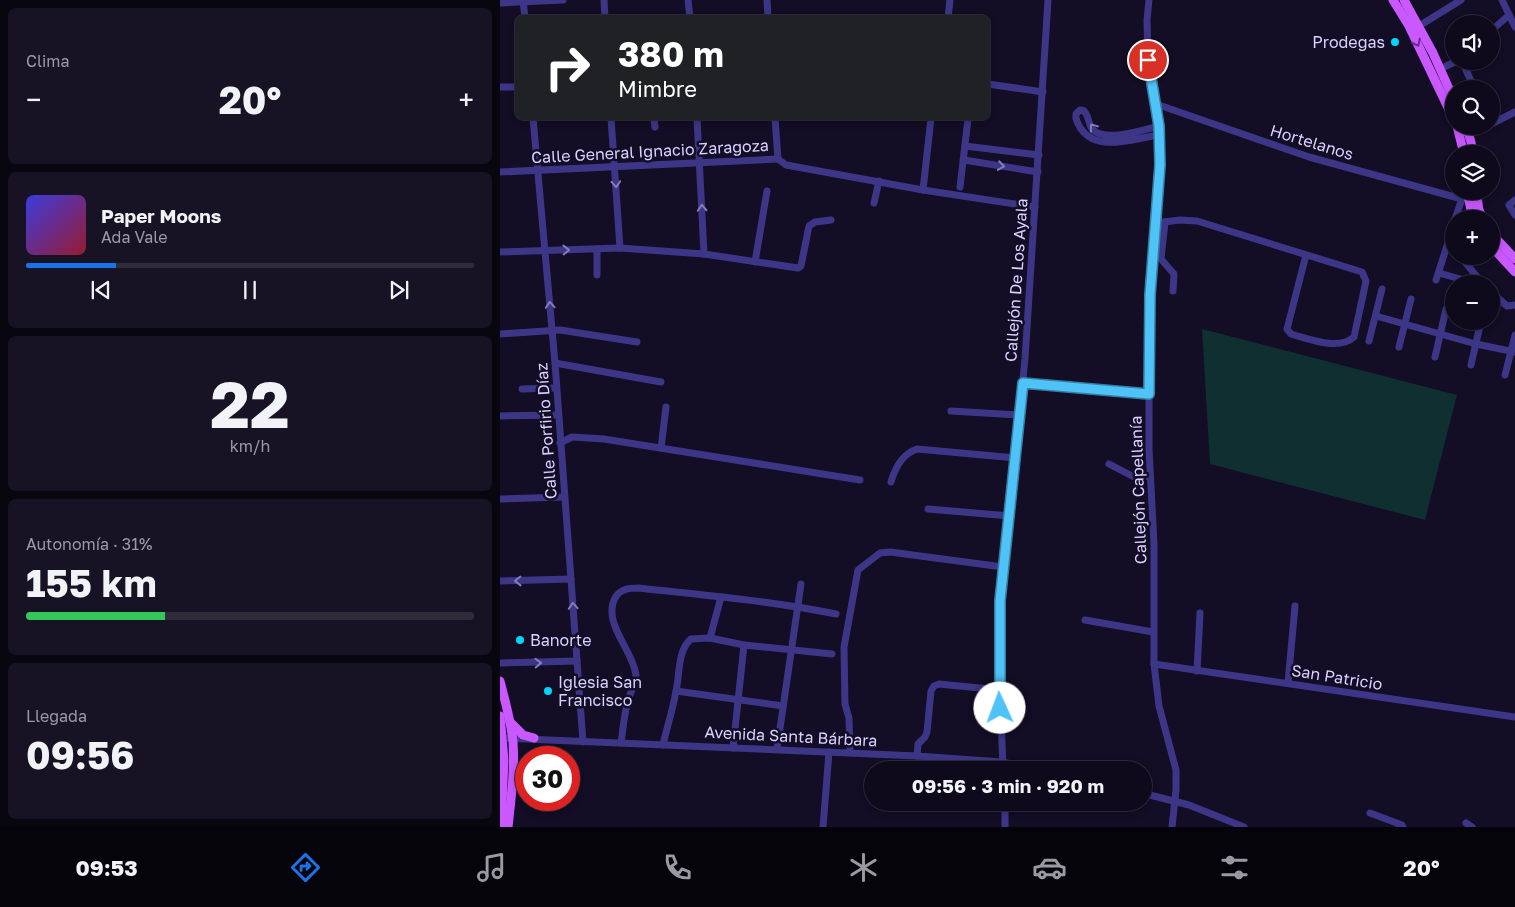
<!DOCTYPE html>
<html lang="es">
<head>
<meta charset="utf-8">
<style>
  :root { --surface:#0e0a1c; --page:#171325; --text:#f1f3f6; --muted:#9b9aa3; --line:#2e2b3b; --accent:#1a73e8 }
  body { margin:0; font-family:"Golos Text",sans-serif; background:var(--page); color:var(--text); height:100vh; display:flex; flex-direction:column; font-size:19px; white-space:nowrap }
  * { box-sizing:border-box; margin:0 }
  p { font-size:16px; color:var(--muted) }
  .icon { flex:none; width:28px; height:28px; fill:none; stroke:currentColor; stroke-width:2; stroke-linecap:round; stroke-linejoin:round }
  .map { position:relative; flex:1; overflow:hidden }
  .side { display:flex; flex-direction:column; gap:8px; padding:8px; background:#08060f; width:500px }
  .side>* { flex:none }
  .top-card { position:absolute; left:15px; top:15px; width:475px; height:105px; border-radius:8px; box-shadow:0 2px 8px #0003,0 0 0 1px var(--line); background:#202124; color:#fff; overflow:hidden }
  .buttons { position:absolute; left:945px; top:15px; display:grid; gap:10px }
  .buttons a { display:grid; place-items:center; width:55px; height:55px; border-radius:50%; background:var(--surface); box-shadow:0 2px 8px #0003,0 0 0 1px var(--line); font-size:25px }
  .speed { position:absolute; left:15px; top:746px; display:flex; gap:10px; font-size:25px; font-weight:700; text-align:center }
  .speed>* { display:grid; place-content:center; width:65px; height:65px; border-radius:50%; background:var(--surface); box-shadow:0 2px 8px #0003,0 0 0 1px var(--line); line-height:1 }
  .speed .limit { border:8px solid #d22; background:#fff; color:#111 }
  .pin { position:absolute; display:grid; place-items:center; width:42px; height:42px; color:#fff; margin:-21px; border:2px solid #fff; border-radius:50%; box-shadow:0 1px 5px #0007 }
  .me { position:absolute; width:55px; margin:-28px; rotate:358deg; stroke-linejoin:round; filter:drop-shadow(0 0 4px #0008) }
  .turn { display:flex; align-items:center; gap:18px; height:105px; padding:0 20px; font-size:22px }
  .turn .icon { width:65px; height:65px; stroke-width:2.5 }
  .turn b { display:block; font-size:35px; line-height:42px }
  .big { font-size:38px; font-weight:700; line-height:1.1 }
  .side .card { flex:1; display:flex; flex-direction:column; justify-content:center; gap:8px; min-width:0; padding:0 18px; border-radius:8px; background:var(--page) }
  .side .dial { align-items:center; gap:0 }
  .dial b { font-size:65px; line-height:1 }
  .song { display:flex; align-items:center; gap:15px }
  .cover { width:60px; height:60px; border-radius:8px; background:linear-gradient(135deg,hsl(240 70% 55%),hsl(350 70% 35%)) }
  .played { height:5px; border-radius:2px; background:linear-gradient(90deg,var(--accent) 20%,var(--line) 20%) }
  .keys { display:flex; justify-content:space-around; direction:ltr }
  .heat { display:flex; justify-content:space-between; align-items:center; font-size:28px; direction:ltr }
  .charge { height:8px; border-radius:4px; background:linear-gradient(90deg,#34c759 31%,var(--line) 0) }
  .trip { position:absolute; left:364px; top:761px; width:288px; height:50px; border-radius:25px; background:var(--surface); box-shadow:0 2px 8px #0003,0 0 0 1px var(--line); font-weight:700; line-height:50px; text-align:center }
  .dock { display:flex; height:80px; justify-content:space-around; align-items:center; background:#06040b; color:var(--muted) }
  .dock .icon { width:35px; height:35px }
  .dock .active { color:var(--accent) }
  .dock b { font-size:22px; color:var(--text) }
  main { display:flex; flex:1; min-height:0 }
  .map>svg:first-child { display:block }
  .green { fill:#102f30 }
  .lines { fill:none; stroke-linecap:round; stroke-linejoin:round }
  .minor { stroke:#3d3687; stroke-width:7 }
  .major { stroke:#ca58ff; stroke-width:9 }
  .oneway { stroke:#652f87 }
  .oneway2 { stroke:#837cbd }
  .route-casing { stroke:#337fa1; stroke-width:12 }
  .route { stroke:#4fc3f7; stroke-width:9 }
  .poi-dot { fill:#00d5fc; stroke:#130d25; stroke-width:2 }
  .labels { text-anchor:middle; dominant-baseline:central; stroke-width:5; stroke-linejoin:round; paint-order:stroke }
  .poi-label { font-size:16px; fill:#d9d1ff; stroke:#130d25; text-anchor:start }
  .street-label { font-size:16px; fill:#d9d1ff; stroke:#130d25 }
</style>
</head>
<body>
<main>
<section class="side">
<div class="card"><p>Clima</p>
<div class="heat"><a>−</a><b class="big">20°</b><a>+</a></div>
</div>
<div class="card">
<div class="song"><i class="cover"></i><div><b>Paper Moons</b><p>Ada Vale</p></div></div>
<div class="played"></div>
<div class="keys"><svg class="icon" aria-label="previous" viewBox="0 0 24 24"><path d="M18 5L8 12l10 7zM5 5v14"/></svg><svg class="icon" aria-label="pause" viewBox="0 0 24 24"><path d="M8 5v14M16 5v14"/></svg><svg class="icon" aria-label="next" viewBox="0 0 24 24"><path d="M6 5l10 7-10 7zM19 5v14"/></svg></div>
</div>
<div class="card dial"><b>22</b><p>km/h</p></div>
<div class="card"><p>Autonomía · 31%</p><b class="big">155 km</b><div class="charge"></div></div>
<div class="card"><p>Llegada</p><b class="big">09:56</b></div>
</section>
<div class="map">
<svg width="1015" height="827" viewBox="0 0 1015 827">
  <rect width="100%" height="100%" fill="#130d25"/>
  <polygon class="green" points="702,329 957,395 925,520 710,464"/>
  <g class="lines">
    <g class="minor">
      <polyline points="23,0 25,18"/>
      <polyline points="104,0 105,18"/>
      <polyline points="188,0 190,18"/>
      <polyline points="267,0 268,18"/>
      <polyline points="649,0 647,20 648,61 659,126 660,165 649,325 649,449 654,544 654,664 659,706 676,770 676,790 672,827"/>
      <polyline points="1002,0 1015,27"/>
      <polyline points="0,3 63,0"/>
      <polyline points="448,18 450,0"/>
      <polyline points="919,26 961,0"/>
      <polyline points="991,31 1009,15"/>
      <polyline points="962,61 971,81"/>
      <polyline points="940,69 957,61"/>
      <polyline points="488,84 543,92"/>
      <polyline points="0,87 18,87"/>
      <polyline points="656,104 809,157 962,199 968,196"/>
      <polyline points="33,118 55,363 83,742"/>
      <polyline points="111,118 120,248"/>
      <polyline points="154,118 155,127"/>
      <polyline points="197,118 204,254"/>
      <polyline points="275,118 278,159"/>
      <polyline points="991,124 1015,112"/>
      <path d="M659 126C643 130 605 143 592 129 588 123 589 116 584 111L580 110 576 114C575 120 578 124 581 129 598 153 635 138 659 135"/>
      <polyline points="969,132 985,126"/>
      <polyline points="465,146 539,155"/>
      <polyline points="464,160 538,172"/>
      <polyline points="0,172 278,159 286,165 423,190 535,207"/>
      <polyline points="460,187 468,119"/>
      <polyline points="423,190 431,118"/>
      <polyline points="1015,200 1009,205 1015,215"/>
      <polyline points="374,203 379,181"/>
      <polyline points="955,219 962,199"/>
      <polyline points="665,222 661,259 674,274 673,291"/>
      <path d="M656 223 680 220 697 221 862 272 866 281 854 337C839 351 809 339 791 334L787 329 806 255"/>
      <polyline points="97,249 97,275"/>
      <polyline points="0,252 120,248 204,254 298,268 301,266 309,226 315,222 331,220"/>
      <polyline points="960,256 983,284"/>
      <polyline points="255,262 267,191"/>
      <polyline points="939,273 978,284"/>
      <polyline points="936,280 954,224"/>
      <polyline points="991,292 1007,306 1015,305"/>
      <polyline points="876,316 976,344 1015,352"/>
      <polyline points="0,334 60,330 137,342"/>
      <polyline points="869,341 882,289"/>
      <polyline points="899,347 911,299"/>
      <polyline points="935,357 946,309"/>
      <polyline points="55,363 161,382"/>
      <polyline points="971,365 981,321"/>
      <polyline points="1005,375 1015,335"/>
      <polyline points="523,383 649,393"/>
      <polyline points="22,389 56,388"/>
      <polyline points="451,411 520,415"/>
      <polyline points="0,416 58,415"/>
      <polyline points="60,443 72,437 104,439 360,480"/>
      <polyline points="161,448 166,407"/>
      <polyline points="609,464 634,477 650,476"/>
      <path d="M391 482C395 468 402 454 417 449L516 458"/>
      <polyline points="0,499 64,497"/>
      <polyline points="428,509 510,516"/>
      <polyline points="0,581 71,579"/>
      <polyline points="585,620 653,632"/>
      <polyline points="210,638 221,597"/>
      <polyline points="0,663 77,661"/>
      <polyline points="654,664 1015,717"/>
      <polyline points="697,671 700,613"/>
      <polyline points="788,683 795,606"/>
      <polyline points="176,691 283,706"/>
      <polyline points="3,738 417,756 502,762 541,770"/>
      <path d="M121 743C123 729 124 714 128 701 130 692 136 683 136 675 133 650 102 623 115 598 120 589 129 588 138 588 204 595 271 601 336 614"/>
      <path d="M163 745C167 727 173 709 176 691 180 675 177 651 191 639L210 638 244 645 332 654"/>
      <polyline points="233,748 244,645"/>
      <polyline points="277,749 301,584"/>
      <polyline points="350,752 349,718 345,704 344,647 358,570 380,553 390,552 503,567"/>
      <polyline points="417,756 418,744 425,737 427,732 431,691 434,686 439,684 500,690"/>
      <polyline points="503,770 500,690 500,601 525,359 548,0"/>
      <polyline points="642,793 689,805 744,827"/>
      <polyline points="505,802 505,827"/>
      <polyline points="870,813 902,825 903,827"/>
      <polyline points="966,823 972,827"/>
      <polyline points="323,827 329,752"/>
    </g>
    <g class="major">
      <polyline points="893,0 909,26 954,120"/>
      <polyline points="904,0 933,53 954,100"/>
      <polyline points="957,126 964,154"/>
      <polyline points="966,126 971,142 973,154"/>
      <polyline points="967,191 973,219"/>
      <polyline points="976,191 979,210 983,219"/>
      <polyline points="991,233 1015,259"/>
      <polyline points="991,246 1015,272"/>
      <path d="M0 681C5 701 11 721 13 742 15 770 11 799 8 827"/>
      <polyline points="0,716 4,760 1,827"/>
      <polyline points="10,722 23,735 34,738"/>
    </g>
  </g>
  <defs><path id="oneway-chevron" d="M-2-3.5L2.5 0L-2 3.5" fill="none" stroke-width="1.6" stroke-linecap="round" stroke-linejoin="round" transform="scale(1.25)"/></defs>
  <use class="oneway" href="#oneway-chevron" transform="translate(917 43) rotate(63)"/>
  <g class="oneway2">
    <use href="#oneway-chevron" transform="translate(593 127) rotate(-127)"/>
    <use href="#oneway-chevron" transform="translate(501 166) rotate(9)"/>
    <use href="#oneway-chevron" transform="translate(116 184) rotate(86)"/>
    <use href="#oneway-chevron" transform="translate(202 208) rotate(-93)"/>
    <use href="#oneway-chevron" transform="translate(66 250) rotate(-1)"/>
    <use href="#oneway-chevron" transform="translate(50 305) rotate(-94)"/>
    <use href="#oneway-chevron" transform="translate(18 581) rotate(179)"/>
    <use href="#oneway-chevron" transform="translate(73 606) rotate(-94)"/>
    <use href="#oneway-chevron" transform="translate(38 663) rotate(-2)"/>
  </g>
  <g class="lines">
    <g class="route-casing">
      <polyline id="route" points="500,708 500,601 523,383 649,394 650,295 660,165 659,126 648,60"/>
    </g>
    <use href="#route" class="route"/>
  </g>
  <g class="poi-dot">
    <circle cx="895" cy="42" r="5"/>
    <circle cx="20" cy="640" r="5"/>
    <circle cx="48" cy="691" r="5"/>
  </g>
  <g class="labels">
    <g class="poi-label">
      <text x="885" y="42" text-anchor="end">Prodegas</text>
      <text x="30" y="640">Banorte</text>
      <text x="58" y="682">Iglesia San<tspan x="58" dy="18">Francisco</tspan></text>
    </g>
    <g class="street-label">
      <text transform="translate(812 142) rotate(17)">Hortelanos</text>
      <text transform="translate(150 151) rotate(-3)">Calle General Ignacio Zaragoza</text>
      <text transform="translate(516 280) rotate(-86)">Callejón De Los Ayala</text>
      <text transform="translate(46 431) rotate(-94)">Calle Porfirio Díaz</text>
      <text transform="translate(638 490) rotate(-92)">Callejón Capellanía</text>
      <text transform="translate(837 677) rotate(9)">San Patricio</text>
      <text transform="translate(291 736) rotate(3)">Avenida Santa Bárbara</text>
    </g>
  </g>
</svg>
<div class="buttons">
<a><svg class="icon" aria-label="sound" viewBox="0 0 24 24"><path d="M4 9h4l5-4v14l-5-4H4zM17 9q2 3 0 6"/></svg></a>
<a><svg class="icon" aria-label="search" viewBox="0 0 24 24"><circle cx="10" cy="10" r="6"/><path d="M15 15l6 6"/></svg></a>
<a><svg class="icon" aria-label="layers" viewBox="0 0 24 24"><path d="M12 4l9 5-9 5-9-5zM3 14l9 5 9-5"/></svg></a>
<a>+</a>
<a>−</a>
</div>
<div class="speed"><div class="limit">30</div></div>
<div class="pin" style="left:648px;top:60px;background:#d93025"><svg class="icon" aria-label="arrive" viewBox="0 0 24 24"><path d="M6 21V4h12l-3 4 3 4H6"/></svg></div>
<svg class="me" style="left:500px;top:708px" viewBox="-20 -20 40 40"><circle r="19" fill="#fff"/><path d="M0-13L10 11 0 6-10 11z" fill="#4fc3f7"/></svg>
<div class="trip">09:56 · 3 min · 920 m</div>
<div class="top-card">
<div class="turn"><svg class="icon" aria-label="right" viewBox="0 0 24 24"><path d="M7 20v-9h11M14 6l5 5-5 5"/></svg><div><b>380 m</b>Mimbre</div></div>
</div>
</div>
</main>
<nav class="dock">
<b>09:53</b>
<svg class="icon active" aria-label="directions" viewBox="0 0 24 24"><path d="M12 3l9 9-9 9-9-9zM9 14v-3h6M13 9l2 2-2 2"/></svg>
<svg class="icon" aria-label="music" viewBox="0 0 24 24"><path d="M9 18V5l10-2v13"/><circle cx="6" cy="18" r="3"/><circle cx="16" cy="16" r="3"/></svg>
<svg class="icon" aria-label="phone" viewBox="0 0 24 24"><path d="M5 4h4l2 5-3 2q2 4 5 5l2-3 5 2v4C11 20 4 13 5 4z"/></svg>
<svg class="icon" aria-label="climate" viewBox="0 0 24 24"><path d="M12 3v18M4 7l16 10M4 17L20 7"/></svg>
<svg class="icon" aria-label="car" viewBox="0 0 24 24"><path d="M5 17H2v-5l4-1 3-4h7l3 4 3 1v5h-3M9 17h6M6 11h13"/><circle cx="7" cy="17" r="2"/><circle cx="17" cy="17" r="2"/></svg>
<svg class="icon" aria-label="filters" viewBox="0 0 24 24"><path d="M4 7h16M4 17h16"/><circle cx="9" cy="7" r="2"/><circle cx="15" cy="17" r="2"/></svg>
<b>20°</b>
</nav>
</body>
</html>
